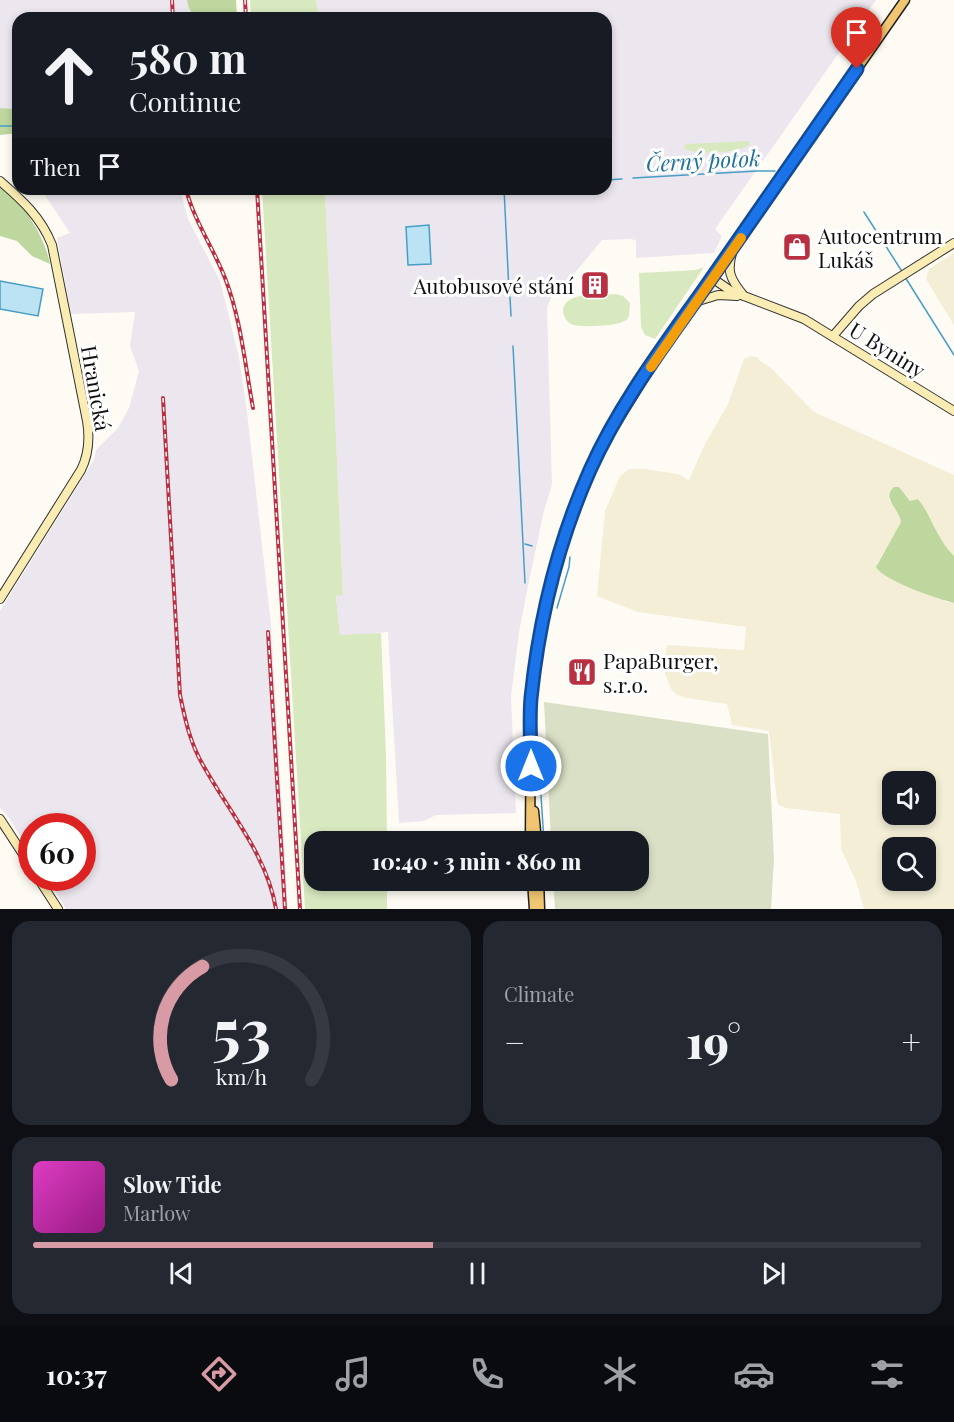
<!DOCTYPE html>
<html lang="en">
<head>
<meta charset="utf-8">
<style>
  :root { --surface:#171b24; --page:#242831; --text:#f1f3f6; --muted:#9ea1a6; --line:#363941; --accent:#d89ba5 }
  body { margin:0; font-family:"Playfair Display",serif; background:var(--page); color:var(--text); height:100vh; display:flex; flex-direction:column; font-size:22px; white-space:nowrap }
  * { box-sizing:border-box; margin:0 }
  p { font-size:20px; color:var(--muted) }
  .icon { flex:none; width:33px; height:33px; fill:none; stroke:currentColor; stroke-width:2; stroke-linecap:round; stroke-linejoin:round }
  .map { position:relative; height:909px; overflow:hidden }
  .side { display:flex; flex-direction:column; gap:12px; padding:12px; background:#0d0f14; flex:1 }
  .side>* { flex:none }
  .banner { position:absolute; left:12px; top:12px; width:600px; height:183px; border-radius:18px; box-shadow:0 3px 9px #0003; background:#171b24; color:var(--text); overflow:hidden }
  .fabs { position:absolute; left:882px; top:771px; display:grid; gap:12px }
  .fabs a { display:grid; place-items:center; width:54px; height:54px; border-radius:12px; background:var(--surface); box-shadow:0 3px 9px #0003; font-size:30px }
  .speed { position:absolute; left:18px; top:813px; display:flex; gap:12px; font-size:30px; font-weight:700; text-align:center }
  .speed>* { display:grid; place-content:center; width:78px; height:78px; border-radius:50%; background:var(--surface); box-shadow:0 3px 9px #0003; line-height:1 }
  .speed .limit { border:9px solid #d22; background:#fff; color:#111 }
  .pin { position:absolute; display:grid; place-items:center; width:51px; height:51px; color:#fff; margin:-62px -26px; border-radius:50% 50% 50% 0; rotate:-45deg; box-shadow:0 0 6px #0007 }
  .pin .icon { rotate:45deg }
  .me { position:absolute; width:66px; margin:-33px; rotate:0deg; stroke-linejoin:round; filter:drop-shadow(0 0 4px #0008) }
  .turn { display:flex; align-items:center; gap:21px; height:126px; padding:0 18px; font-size:27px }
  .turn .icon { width:78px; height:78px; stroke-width:2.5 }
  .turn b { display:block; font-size:42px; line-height:51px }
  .then { display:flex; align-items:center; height:57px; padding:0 18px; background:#0003; gap:12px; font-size:22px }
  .big { font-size:45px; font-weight:800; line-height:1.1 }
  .side .card { flex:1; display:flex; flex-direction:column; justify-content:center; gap:9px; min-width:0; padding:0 21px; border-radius:18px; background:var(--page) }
  .side .dial { align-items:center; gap:0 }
  .dial svg { height:156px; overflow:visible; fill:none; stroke:var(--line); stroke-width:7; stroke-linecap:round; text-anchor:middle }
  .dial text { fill:var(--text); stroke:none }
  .song { display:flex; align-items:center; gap:18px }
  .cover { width:72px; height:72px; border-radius:9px; background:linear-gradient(135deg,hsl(310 70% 55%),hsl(310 70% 35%)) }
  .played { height:6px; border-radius:3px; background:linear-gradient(90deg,var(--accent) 45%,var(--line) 45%) }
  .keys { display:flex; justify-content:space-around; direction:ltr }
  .heat { display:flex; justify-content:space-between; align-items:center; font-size:33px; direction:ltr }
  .side .tiles { flex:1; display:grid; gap:12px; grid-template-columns:1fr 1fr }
  .card:last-child { grid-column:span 2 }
  .trip { position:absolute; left:304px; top:831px; width:345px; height:60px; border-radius:18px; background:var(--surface); box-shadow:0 3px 9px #0003; font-weight:800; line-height:60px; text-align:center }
  .tab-bar { display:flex; height:96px; justify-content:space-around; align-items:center; background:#090b0e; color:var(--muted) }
  .tab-bar .icon { width:42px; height:42px }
  .tab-bar .on { color:var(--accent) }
  .tab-bar b { font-size:27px; color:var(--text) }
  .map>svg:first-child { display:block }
  .industrial { fill:#ece6ee }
  .farmland { fill:#f3eed5; fill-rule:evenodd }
  .green { fill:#d8e8bf }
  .forest { fill:#bdd79f }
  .cemetery { fill:#dae0c5 }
  .water { fill:#bbe3f3; stroke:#479ec6; stroke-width:1.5 }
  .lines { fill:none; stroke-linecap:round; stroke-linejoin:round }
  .stream { stroke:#479ec6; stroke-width:1.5 }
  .secondary-casing { stroke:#323232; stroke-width:10 }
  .primary-casing { stroke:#212121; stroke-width:11 }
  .secondary { stroke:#faecb3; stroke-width:8 }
  .primary { stroke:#f0c672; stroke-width:8 }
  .rail-casing { stroke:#b93042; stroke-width:4 }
  .rail { stroke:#fff; stroke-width:1.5; stroke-dasharray:4.5; stroke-linecap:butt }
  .route-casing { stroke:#114b97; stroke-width:15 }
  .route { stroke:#1a73e8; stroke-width:10 }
  .slow { stroke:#f59e0b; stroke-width:10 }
  .labels { text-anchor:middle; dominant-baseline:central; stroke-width:6; stroke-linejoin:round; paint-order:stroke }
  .poi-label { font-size:21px; fill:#101010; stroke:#fff; text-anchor:start }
  .street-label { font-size:21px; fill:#101010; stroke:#fff }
  .water-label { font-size:22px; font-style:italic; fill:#20709c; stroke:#fff }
</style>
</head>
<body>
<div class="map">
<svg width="954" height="909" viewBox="0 0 954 909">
  <rect width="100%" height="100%" fill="#fefbf4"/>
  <g class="industrial">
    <polygon points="0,0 187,0 188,6 194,18 18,18 18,109 0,108"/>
    <polygon points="316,0 876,0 715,229 722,236 714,253 636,258 636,241 632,239 602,240 564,286 551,297 547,308 552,484 543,515 528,586 519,632 511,697 516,813 436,815 424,821 399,823 388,632 340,636 336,595 343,595 325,189 606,189 606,18 319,18"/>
    <polygon points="41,189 180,189 188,219 220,281 239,357 247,412 271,625 288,909 66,909 47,878 82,878 82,826 32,826 31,853 7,815 0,808 0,611 94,460 96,450 118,428 129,408 139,371 130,346 135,312 71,314 57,238 70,233"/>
  </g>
  <g class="farmland">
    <polygon points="954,253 954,325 926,279 929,269"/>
    <path d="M751 356 757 357 760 361 770 367 814 412 954 475V556L937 536 935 526 918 499 910 501 906 495 890 490 889 500 898 510 901 522 877 564 947 602 954 603V909H864L856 881 841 849 840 814 786 808 779 805 777 801 769 731 732 725 727 704 687 698 677 695 671 689 663 668 667 645 744 650 746 627 638 612 597 596 605 511 620 476 629 469H645L678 474 689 480 704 446 728 404 744 359ZM892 782H926V814H892ZM892 848H926V880H892Z"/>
  </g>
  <g class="green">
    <polygon points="250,0 316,0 319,18 251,18"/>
    <path d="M748 141 750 144C742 153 693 156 684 148L686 144Z"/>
    <polygon points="262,189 325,189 343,595 336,596 340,635 381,633 386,754 387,841 315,842 315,880 387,881 387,909 305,909"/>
    <polygon points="704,267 655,339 645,335 641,327 639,273 696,270"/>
    <path d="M616 294 623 296 630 303 629 316C627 320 627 320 622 322 615 326 578 328 571 324 567 322 564 317 563 312 562 291 601 295 616 294Z"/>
  </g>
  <g class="forest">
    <polygon points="187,0 236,0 237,18 194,18 188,6"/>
    <polygon points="0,108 18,109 18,133 0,135"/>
    <path d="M0 178C21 205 43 230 50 264L32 256 17 241 0 236Z"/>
    <path d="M894 487H899L910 501 918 499C933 518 936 538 954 556V603C938 599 882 580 876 567L901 522C899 508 881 498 894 487Z"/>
  </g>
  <polygon class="cemetery" points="544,702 768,734 774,859 771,909 555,909 553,881 639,880 639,842 551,841"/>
  <g class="water">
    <polygon points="429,225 431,264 408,265 406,227"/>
    <polygon points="0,281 43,289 38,316 0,309"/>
  </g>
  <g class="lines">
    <g class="stream">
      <polyline points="0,126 18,126"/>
      <polyline points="633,178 757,171 775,171"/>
      <polyline points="606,180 622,179"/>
      <polyline points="346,189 368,192 439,189"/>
      <polyline points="504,189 509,291"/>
      <polyline points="864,212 903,273"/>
      <polyline points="905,277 954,355"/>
      <polyline points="510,297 511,316"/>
      <polyline points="513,346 525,583"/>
      <polyline points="525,544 532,546"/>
      <polyline points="557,608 569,567 570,557"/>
      <polyline points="537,733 544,842"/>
    </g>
    <g class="secondary-casing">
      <g id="secondary">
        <path d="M0 181C22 200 41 217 52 245L87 421C90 439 89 454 81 470L0 599"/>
        <path d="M733 250C726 271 730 279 744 296"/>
        <polyline points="712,278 731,291 804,319 954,411"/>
        <polyline points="695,302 718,295 737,296"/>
        <polyline points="833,336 859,306 873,294 954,243"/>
        <polyline points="0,819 32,868"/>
        <polyline points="38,878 58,909"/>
      </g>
    </g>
    <g class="primary-casing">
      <g id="primary">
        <polyline points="534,811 537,842"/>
        <polyline points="530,842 531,701 536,656 555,565 573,512 591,469 612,429 660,352 905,0"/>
        <polyline points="532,880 534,909"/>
        <polyline points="539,880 540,909"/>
      </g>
    </g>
    <use href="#secondary" class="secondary"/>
    <use href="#primary" class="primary"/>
    <g class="rail-casing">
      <g id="rail">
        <polyline points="172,0 173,18"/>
        <polyline points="245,0 246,18"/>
        <path d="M186 189C194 221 213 247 225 278 241 319 245 365 253 408"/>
        <polyline points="257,189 300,909"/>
        <path d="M163 398 180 695C185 719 190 743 203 765 229 812 267 855 276 909"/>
        <polyline points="268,632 285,909"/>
      </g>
    </g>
    <use href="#rail" class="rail"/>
  </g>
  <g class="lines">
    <g class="route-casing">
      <path id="route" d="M531 766C531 744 529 721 531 698 539 620 558 542 590 470 619 405 663 347 704 289 755 216 806 143 857 69"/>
    </g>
    <use href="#route" class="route"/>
    <polyline class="slow" points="651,367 741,238"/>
  </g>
  <defs>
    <g id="shop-square" transform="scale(1.5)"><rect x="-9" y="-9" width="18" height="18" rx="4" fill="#b93042" stroke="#fff"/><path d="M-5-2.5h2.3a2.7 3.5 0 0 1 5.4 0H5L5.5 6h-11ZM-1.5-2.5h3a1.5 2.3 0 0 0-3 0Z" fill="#fff"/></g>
    <g id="building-square" transform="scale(1.5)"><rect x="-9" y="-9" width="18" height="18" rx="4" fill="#b93042" stroke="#fff"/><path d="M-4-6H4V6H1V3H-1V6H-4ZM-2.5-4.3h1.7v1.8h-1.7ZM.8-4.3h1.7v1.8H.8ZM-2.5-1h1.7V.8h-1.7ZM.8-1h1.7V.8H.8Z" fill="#fff"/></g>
    <g id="restaurant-square" transform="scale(1.5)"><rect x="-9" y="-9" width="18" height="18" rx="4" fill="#b93042" stroke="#fff"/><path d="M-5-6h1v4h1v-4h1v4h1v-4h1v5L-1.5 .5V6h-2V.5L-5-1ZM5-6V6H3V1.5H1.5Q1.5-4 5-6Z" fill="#fff"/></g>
  </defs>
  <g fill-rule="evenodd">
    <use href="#shop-square" x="797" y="247"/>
    <use href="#building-square" x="595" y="285"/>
    <use href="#restaurant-square" x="582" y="672"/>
  </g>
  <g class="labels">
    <g class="poi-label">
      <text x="818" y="235">Autocentrum<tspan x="818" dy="24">Lukáš</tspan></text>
      <text x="574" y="285" text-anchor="end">Autobusové stání</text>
      <text x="603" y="660">PapaBurger,<tspan x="603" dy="24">s.r.o.</tspan></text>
    </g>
    <g class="street-label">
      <text transform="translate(888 349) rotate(32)">U Byniny</text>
      <text transform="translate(97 388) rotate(80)">Hranická</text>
    </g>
    <g class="water-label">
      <text transform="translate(703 160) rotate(-3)">Černý potok</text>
    </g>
  </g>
</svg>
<div class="fabs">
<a><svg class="icon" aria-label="sound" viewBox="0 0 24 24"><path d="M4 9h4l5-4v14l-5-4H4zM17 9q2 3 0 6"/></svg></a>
<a><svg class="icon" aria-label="search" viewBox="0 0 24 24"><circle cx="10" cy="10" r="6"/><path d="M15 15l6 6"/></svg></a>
</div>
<div class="speed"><div class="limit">60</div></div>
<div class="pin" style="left:857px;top:69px;background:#d93025"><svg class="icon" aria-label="arrive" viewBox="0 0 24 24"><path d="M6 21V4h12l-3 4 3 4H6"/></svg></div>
<svg class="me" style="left:531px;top:766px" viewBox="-20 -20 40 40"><circle r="17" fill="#1a73e8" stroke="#fff" stroke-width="3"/><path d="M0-11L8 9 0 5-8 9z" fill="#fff"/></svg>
<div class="trip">10:40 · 3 min · 860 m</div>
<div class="banner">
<div class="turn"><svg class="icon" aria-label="ahead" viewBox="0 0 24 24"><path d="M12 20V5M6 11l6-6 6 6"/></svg><div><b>580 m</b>Continue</div></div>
<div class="then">Then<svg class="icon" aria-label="arrive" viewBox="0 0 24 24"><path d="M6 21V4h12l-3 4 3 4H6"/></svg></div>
</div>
</div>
<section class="side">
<div class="tiles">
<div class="card dial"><svg viewBox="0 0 100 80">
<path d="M14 69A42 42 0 1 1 86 69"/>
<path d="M14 69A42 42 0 0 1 30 11" stroke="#d89ba5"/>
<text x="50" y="56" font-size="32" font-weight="700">53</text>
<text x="50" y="72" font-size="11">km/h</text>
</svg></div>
<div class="card"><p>Climate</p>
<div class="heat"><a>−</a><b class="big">19°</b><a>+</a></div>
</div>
<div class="card">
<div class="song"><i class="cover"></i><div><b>Slow Tide</b><p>Marlow</p></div></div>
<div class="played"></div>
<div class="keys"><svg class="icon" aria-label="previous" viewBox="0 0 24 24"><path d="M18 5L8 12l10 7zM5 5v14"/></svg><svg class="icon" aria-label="pause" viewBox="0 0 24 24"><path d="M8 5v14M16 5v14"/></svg><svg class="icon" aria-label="next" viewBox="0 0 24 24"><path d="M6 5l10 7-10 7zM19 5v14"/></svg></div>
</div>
</div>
</section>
<nav class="tab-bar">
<b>10:37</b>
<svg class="icon on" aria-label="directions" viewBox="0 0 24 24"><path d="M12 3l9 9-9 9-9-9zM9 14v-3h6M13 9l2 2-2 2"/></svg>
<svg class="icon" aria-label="music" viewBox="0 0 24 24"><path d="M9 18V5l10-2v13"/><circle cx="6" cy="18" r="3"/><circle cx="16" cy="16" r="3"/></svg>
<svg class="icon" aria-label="phone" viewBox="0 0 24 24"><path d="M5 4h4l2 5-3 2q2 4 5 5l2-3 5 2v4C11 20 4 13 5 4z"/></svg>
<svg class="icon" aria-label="climate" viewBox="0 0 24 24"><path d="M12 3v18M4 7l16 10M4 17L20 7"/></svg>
<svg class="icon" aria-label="car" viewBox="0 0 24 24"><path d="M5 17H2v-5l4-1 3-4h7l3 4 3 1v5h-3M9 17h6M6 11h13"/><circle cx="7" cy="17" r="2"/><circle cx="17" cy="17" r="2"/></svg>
<svg class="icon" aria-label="filters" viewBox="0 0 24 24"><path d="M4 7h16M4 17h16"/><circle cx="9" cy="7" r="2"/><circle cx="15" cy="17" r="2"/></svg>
</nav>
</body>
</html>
